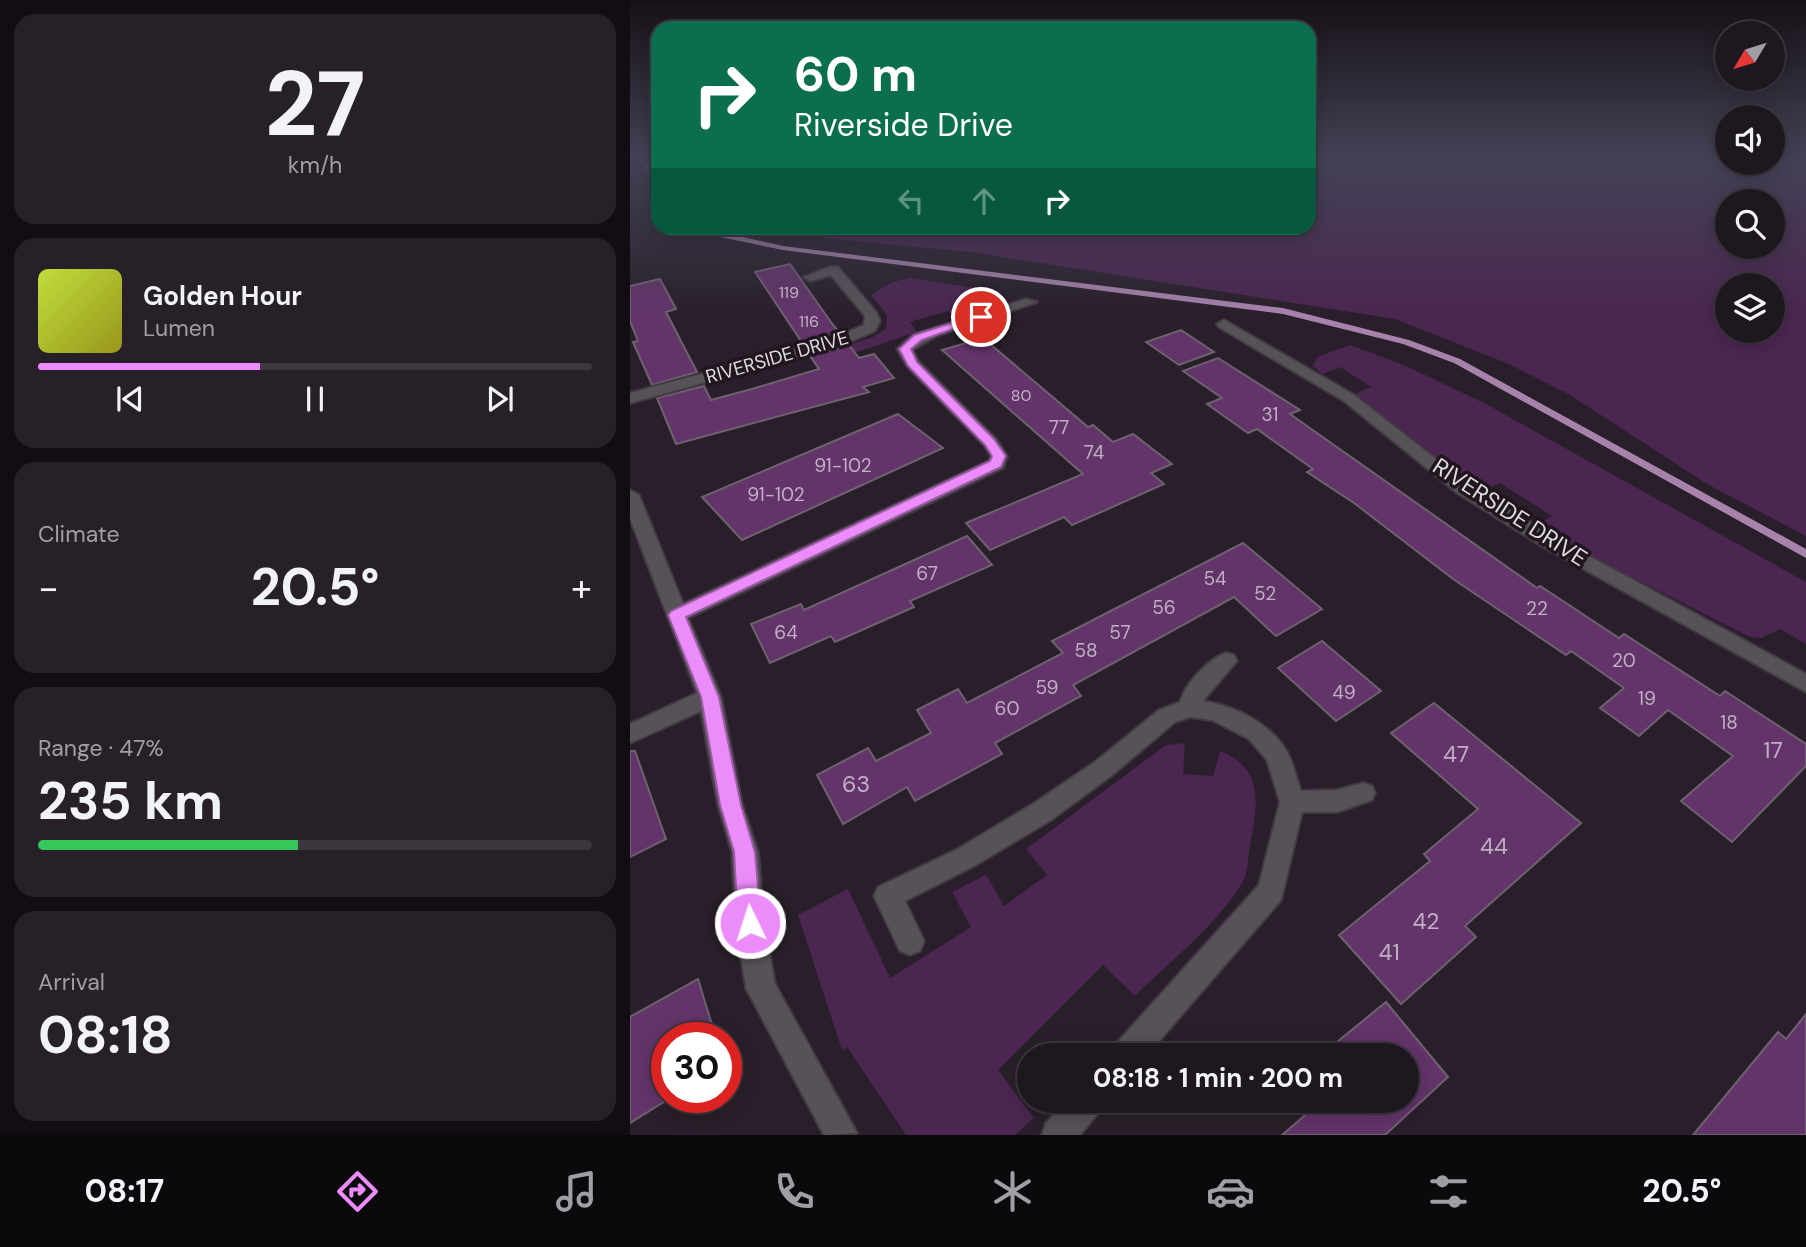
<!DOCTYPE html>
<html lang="en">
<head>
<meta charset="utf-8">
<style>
  :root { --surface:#1f1720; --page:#272029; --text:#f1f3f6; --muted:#a19fa5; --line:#3c363e; --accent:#ec8cfb }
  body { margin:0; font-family:"DM Sans",sans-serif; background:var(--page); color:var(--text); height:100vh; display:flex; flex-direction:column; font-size:26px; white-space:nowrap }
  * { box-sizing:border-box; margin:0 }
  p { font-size:23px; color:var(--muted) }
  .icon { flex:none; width:38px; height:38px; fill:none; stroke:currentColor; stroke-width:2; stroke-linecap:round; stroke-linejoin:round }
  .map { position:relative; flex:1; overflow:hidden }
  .side { display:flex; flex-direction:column; gap:14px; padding:14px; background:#110d12; width:630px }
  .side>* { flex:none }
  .banner { position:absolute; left:21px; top:21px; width:665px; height:214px; border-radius:21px; box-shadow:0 4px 18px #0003,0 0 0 2px var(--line); background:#0b6e4f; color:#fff; overflow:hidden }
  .needle { width:46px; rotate:232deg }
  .tools { position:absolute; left:1085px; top:21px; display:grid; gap:14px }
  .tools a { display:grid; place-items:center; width:70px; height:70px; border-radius:50%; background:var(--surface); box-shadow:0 4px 18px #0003,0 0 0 2px var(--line); font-size:35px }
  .speed { position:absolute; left:21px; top:1022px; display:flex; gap:14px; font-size:35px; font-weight:700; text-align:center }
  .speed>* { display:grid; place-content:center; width:91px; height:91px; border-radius:50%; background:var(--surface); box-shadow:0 4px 18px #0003,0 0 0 2px var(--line); line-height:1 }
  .speed .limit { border:10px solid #d22; background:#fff; color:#111 }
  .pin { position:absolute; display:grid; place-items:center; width:60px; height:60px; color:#fff; margin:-30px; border:4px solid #fff; border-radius:50%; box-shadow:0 2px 7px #0007 }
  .me { position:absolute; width:77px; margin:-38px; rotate:356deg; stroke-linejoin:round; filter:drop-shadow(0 0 5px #0008) }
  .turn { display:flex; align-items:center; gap:24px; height:147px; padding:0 28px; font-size:32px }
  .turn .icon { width:91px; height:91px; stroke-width:2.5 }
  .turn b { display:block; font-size:49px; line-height:60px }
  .lanes { display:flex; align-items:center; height:66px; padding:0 28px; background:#0003; justify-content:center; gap:35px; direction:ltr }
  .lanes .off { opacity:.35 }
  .big { font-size:52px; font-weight:700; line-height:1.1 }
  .side .card { flex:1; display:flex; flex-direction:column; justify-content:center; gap:10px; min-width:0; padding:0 24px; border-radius:21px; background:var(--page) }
  .side .dial { align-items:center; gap:0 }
  .dial b { font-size:91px; line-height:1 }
  .song { display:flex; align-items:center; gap:21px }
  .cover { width:84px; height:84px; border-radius:10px; background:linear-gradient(135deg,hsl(70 70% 55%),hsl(60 70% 35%)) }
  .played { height:7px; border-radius:4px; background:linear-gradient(90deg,var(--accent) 40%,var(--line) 40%) }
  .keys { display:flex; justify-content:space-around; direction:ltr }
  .heat { display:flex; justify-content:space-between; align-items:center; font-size:38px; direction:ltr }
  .charge { height:10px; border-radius:5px; background:linear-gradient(90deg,#34c759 47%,var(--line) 0) }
  .trip { position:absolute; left:387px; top:1043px; width:402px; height:70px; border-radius:35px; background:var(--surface); box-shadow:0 4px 18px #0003,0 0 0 2px var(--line); font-weight:700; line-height:70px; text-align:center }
  .dock { display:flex; height:112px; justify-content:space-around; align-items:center; background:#0c090d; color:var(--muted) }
  .dock .icon { width:49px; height:49px }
  .dock .current { color:var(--accent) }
  .dock b { font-size:32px; color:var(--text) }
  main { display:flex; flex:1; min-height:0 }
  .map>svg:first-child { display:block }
  .green { fill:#4b2651; fill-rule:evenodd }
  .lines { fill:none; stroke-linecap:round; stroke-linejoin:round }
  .stream { fill:#a783ac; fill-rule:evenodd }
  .building { fill:#623469; stroke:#6e626f; stroke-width:2 }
  .minor-casing { stroke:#433944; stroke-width:4 }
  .minor { fill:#575258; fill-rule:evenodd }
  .route { fill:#ec8cfb; stroke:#995ba3; stroke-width:2 }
  .labels { text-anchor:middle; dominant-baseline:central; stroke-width:7; stroke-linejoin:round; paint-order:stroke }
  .far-number-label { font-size:16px; fill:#c1b0c4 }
  .far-street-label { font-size:19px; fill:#e1dae2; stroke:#1f1620 }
  .number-label { font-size:19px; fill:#c1b0c4 }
  .street-label { font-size:23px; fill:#e1dae2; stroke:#1f1620 }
  .near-number-label { font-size:23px; fill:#c1b0c4 }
</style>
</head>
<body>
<main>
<section class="side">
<div class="card dial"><b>27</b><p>km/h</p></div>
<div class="card">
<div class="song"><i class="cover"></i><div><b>Golden Hour</b><p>Lumen</p></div></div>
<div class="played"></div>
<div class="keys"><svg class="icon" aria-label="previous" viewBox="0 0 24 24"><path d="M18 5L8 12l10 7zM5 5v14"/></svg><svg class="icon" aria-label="pause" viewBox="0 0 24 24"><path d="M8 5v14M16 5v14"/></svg><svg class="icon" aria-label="next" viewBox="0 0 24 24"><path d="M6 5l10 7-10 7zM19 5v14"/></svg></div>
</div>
<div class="card"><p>Climate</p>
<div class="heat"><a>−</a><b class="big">20.5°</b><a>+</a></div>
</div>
<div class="card"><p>Range · 47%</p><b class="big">235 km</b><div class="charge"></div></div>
<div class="card"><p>Arrival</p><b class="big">08:18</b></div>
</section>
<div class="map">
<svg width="1176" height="1135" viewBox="0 0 1176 1135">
  <rect width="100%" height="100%" fill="#291f2a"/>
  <g class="green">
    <path d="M679 157H1097V163H1143V157H1176V536L1077 484 940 395 879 364 765 319 341 252 202 239 136 228H679ZM1097 201H1143V247H1097ZM1097 285H1143V331H1097Z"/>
    <path d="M281 278 373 292 357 297 346 305 348 310 327 320 318 311 280 322 287 332C265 338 248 347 225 352L218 345 243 337 256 328 257 315 241 295 262 282Z"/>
    <polygon points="720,345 776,366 856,404 1176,582 1176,644 1150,629 1131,638 1120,637 903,527 922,516 870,483 850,491 725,394 741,387 710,367 692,374 683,366 687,357"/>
    <path d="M555 743 553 774 583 776 590 751C636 769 627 807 620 846 618 857 618 873 612 883 586 926 541 960 505 996L473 965 368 1070 404 1118 385 1135H276L217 1047 212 1050 168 915 218 889 260 978 341 927 322 892 356 875 374 906 417 875 396 849 536 745Z"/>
  </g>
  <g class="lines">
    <g class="stream">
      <polygon points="7,157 13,157 28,177 28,183"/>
      <polygon points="74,228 83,228 95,233 153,246 653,308 779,340 830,359 1176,549 1176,558 824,363 773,344 653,314 153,250 90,237"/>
    </g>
  </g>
  <g class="building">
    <polygon points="160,264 203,325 210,333 173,344 125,272"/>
    <polygon points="30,279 46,309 36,312 67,372 22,385 3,342 8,341 0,321 0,286"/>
    <polygon points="551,330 584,352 549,365 516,342"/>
    <polygon points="353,338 458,427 463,425 483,442 503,434 542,464 521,473 534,484 442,525 434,517 360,550 336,523 453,474 312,350"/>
    <polygon points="219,345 229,358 244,354 264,378 233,387 239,392 46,444 27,398 74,386 81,400 122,389 189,369 180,356"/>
    <polygon points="588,358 670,410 660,414 907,588 910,586 989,638 994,634 1090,696 1095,691 1176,744 1176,766 1102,842 1051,801 1103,756 1038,710 1009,736 970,708 994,688 941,651 936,655 823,579 724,503 677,472 683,469 627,429 618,433 577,404 592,398 553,371"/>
    <polygon points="268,414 313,448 112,540 72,497"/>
    <polygon points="337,536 362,565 280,601 284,607 205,642 201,636 140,663 121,624 171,604 174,610"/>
    <polygon points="613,543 692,609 646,636 604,597 443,685 451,696 365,743 372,754 285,801 277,787 213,824 187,775 238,748 246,761 301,733 287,710 328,689 337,703 433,653 422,641"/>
    <polygon points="692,641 751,691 706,721 648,668"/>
    <polygon points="804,703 951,823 835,926 846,937 771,1004 709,935 800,861 794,854 848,809 761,733"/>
    <polygon points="0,751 5,751 36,839 0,857"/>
    <polygon points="68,979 86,1038 37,1038 37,1100 0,1123 0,1017"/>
    <polygon points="756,1002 818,1077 755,1135 652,1135 688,1104 686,1101 777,1101 777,1055 691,1055"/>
    <polygon points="1176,1014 1176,1135 1063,1135 1148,1032 1156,1039"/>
  </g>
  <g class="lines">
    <g class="minor-casing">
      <g id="minor">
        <polygon points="200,267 208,267 246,312 250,321 245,331 212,345 0,403 0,393 202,339 234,325 235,316 201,275 180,281 174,277"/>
        <polygon points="396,299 407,302 306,336 282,350 288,361 366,439 377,456 373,468 58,618 91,697 112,805 128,852 134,923 145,984 227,1133 194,1135 116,988 106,923 102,852 88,805 71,711 0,743 0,724 67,693 0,518 0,490 9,495 53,604 359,461 361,456 354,445 277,366 267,349 283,335"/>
        <polygon points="594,320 724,395 838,484 926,538 1176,674 1176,692 912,546 826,492 714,401 589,327 587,324"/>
        <path d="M596 653 604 655 607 661 573 701C605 706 638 722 656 750 663 762 666 778 671 791L707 790 733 783 742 786 745 793 742 800 707 812H672L651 900 517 1055H482L486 1044 629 885 650 802 637 760 619 739 582 720 560 717 545 722 481 776 421 820 344 866 275 901 294 941 290 951 280 955 270 951 244 896 248 887 326 850 403 804 465 762 529 710 550 702C555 684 578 659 596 653Z"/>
        <polygon points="437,1101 474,1101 469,1112 450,1135 412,1135 416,1123"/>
      </g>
    </g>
    <use href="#minor" class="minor"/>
  </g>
  <linearGradient id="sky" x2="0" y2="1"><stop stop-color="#171117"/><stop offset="0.5" stop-color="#434255"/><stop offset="1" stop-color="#434255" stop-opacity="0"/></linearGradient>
  <rect width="1176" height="316" fill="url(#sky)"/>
  <polygon class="route" points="347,315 357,317 292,340 281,349 287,362 364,439 376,456 371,467 56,617 89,697 111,805 125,852 131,923 128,931 120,934 112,931 108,923 104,852 90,805 71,697 38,615 41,611 360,461 362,456 355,445 278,366 269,349 284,335"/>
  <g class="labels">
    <g class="far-number-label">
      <text x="159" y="292">119</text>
      <text x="179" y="321">116</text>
      <text x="391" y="395">80</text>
    </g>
    <g class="far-street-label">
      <text transform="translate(147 357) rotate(-16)">RIVERSIDE DRIVE</text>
    </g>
    <g class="number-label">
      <text x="640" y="414">31</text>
      <text x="429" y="427">77</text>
      <text x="464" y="452">74</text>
      <text x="213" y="465">91-102</text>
      <text x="146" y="494">91-102</text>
      <text x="297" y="573">67</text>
      <text x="585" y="578">54</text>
      <text x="635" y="593">52</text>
      <text x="534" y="607">56</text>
      <text x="907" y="608">22</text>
      <text x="156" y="632">64</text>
      <text x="490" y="632">57</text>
      <text x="456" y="650">58</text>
      <text x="994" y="660">20</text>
      <text x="417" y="687">59</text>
      <text x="714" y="692">49</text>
      <text x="1017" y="698">19</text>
      <text x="377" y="708">60</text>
      <text x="1099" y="722">18</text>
    </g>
    <g class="street-label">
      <text transform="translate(880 512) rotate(33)">RIVERSIDE DRIVE</text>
    </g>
    <g class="near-number-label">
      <text x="1143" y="750">17</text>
      <text x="826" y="754">47</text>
      <text x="226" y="784">63</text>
      <text x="864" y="846">44</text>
      <text x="796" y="921">42</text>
      <text x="759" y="952">41</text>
    </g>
  </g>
</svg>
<div class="tools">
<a><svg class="needle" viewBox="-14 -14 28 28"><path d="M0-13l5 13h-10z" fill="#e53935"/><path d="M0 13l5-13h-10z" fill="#a19fa5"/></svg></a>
<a><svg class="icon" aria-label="sound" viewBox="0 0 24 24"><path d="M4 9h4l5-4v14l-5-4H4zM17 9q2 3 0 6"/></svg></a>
<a><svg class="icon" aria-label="search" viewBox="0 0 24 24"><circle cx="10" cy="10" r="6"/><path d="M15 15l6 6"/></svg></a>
<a><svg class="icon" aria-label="layers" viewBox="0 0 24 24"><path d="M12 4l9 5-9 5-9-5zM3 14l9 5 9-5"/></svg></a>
</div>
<div class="speed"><div class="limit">30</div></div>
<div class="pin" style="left:351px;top:317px;background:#d93025"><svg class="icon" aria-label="arrive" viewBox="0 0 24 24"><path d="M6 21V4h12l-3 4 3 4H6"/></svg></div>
<svg class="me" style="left:120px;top:923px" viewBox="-20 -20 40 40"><circle r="17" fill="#ec8cfb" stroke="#fff" stroke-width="3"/><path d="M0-11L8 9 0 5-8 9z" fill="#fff"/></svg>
<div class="trip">08:18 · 1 min · 200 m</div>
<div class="banner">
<div class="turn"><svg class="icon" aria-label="right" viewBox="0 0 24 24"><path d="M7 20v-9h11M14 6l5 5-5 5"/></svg><div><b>60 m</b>Riverside Drive</div></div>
<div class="lanes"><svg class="icon off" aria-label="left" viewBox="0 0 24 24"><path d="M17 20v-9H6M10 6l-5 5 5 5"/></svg><svg class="icon off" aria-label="ahead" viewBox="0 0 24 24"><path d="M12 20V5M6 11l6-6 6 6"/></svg><svg class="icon" aria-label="right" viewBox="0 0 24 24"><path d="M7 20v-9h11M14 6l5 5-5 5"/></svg></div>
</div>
</div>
</main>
<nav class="dock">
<b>08:17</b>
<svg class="icon current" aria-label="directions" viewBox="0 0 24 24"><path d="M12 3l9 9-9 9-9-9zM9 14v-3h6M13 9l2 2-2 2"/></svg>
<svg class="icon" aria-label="music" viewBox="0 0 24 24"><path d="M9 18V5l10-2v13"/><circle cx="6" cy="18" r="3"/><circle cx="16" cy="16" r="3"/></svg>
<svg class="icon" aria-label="phone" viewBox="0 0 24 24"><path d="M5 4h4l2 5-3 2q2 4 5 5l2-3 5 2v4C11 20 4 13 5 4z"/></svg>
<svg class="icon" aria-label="climate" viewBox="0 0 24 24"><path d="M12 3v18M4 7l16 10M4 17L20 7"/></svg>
<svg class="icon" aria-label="car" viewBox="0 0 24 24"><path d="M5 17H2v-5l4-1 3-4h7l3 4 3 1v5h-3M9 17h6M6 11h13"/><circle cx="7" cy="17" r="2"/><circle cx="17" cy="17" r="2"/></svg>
<svg class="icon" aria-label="filters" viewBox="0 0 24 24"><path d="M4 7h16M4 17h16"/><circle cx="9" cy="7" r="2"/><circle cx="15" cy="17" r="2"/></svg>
<b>20.5°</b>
</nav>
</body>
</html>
